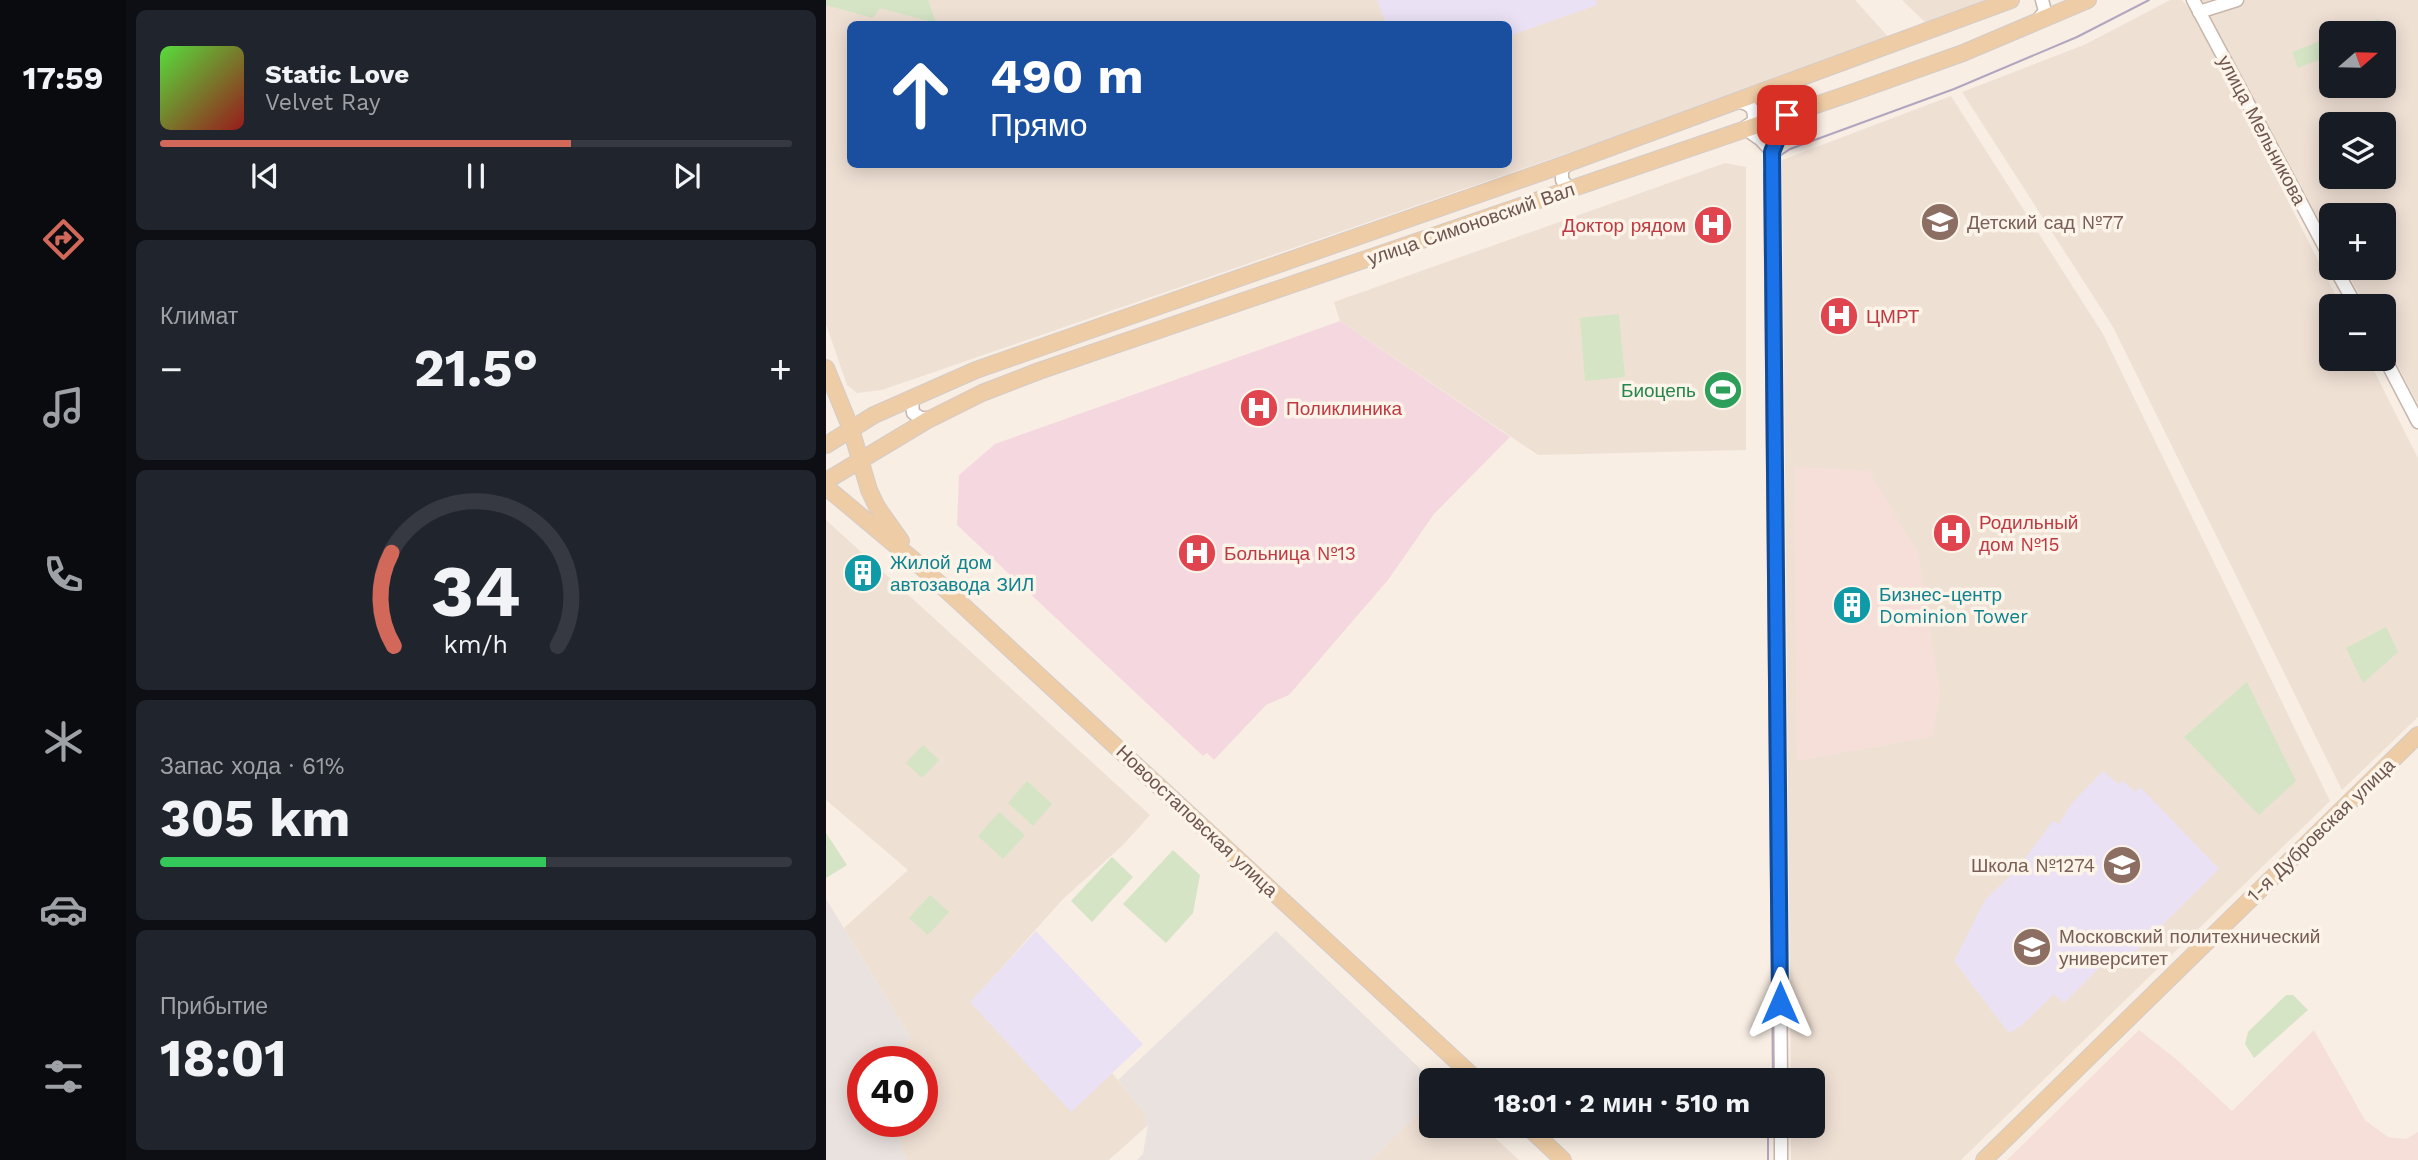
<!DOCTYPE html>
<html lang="ru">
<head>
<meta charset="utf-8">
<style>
  :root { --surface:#171b24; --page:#20242c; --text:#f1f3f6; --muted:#9ea1a6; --line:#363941; --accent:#d2685a }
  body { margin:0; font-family:"Work Sans",sans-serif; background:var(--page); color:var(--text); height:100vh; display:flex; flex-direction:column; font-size:26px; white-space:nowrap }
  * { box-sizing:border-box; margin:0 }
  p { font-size:23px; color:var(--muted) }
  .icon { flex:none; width:38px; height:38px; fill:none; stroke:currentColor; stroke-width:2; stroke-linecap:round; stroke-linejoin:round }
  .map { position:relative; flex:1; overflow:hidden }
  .panel { display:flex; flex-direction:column; gap:10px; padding:10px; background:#0d0f14; width:700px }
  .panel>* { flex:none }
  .banner { position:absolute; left:21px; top:21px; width:665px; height:147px; border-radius:10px; box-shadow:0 4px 18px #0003; background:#1a4fa0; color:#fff; overflow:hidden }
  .needle { width:46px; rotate:70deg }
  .fabs { position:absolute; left:1493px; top:21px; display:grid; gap:14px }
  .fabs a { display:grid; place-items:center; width:77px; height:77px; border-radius:10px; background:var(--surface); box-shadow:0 4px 18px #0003; font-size:35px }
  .speed { position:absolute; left:21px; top:1046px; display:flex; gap:14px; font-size:35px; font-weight:700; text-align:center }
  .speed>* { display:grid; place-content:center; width:91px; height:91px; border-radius:50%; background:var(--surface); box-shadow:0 4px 18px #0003; line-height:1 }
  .speed .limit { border:10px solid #d22; background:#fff; color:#111 }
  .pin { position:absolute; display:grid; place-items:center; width:60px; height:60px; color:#fff; margin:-30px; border-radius:14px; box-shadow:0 4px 10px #0006 }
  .me { position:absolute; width:77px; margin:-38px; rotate:0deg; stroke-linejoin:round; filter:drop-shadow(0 0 5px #0008) }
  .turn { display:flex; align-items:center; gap:24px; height:147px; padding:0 28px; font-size:32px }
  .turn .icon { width:91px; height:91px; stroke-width:2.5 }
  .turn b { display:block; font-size:49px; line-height:60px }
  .big { font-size:52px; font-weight:700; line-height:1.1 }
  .panel .widget { flex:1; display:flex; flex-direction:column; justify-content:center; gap:10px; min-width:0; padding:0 24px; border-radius:10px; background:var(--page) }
  .panel .dial { align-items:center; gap:0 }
  .dial svg { height:182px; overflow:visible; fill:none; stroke:var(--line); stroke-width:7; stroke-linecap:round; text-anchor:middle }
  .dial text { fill:var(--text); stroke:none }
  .song { display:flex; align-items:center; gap:21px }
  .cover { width:84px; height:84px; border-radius:10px; background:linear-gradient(135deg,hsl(110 70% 55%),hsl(0 70% 35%)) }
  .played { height:7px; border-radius:4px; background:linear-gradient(90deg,var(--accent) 65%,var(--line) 65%) }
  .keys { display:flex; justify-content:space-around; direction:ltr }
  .heat { display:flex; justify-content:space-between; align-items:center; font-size:38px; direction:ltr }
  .charge { height:10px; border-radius:5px; background:linear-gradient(90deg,#34c759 61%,var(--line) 0) }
  .trip { position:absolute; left:593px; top:1068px; width:406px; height:70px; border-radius:10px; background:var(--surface); box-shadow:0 4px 18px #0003; font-weight:700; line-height:70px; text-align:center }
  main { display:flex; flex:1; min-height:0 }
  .tabs { display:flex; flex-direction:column; width:126px; justify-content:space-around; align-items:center; background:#090b0e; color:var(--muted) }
  .tabs .icon { width:49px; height:49px }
  .tabs .active { color:var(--accent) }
  .tabs b { font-size:32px; color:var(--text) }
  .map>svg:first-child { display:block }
  .residential { fill:#efe0d4; fill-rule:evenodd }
  .commercial { fill:#f7dfd9 }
  .industrial { fill:#e9e2de }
  .education { fill:#ebe1f5 }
  .medical { fill:#f5d8df }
  .green { fill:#d4e4c5 }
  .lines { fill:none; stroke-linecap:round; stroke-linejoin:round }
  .minor-casing { stroke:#c7b6ac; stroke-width:15 }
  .major-casing { stroke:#d3ccca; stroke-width:18 }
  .minor { stroke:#fff; stroke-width:12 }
  .major { stroke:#eecca5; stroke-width:16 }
  .tram { stroke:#b1a5c0; stroke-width:2 }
  .route-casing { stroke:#114b97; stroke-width:18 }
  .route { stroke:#1a73e8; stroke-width:12 }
  .labels { text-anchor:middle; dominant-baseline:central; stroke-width:7; stroke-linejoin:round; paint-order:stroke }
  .street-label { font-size:19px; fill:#6d554d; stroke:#fcf3e9 }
  .education-label { font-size:19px; fill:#785e54; stroke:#fcf3e9; text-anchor:start }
  .health-label { font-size:19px; fill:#be3a42; stroke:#fcf3e9; text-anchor:start }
  .leisure-label { font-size:19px; fill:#27864d; stroke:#fcf3e9; text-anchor:end }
  .culture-label { font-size:19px; fill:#0d838f; stroke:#fcf3e9; text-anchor:start }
</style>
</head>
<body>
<main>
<nav class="tabs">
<b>17:59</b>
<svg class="icon active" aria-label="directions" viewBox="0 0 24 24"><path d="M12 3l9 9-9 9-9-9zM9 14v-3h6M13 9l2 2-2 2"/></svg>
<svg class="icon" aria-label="music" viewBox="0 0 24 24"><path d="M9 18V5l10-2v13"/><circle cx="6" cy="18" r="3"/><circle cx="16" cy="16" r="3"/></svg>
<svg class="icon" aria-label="phone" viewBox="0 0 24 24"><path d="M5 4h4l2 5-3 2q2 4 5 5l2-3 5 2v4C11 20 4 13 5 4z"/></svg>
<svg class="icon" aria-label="climate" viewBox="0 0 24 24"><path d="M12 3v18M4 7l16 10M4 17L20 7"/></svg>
<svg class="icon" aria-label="car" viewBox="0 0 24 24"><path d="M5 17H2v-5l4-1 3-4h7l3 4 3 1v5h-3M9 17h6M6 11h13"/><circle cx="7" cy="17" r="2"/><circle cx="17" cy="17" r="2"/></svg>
<svg class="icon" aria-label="filters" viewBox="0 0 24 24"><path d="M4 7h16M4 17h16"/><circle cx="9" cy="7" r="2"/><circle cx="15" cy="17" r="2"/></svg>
</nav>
<section class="panel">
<div class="widget">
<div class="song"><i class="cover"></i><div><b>Static Love</b><p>Velvet Ray</p></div></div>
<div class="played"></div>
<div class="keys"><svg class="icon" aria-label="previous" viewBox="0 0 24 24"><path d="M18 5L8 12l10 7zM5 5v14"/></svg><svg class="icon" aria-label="pause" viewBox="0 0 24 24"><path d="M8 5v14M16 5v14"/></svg><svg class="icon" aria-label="next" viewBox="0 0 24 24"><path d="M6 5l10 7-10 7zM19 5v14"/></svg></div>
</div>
<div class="widget"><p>Климат</p>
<div class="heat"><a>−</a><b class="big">21.5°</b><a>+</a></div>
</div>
<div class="widget dial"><svg viewBox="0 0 100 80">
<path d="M14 69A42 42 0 1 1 86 69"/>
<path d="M14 69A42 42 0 0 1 13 28" stroke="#d2685a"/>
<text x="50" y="56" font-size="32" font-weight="700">34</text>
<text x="50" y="72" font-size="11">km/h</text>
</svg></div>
<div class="widget"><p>Запас хода · 61%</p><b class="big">305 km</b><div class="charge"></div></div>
<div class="widget"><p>Прибытие</p><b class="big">18:01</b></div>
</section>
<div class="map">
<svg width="1592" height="1160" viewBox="0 0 1592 1160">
  <rect width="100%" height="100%" fill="#f8eee4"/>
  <g class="residential">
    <path d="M0 0H1029L1066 41 56 390 31 393 21 385 0 324ZM24 24H682V164H24Z"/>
    <polygon points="1076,0 1159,0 1101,24"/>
    <polygon points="1344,0 1356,0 1368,14 1515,306 1505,306 1505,359 1542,359 1592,458 1592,717 1516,790 1287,327 1136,92 1260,44"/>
    <path d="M1374 0H1592V404L1558 340V306H1540L1519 268H1558V215H1505V242ZM1505 33H1558V86H1505ZM1505 124H1558V177H1505Z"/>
    <polygon points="1125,96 1277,334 1504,801 1135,1160 965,1160 965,1125 987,1125 987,1080 965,1080 956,160"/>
    <polygon points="899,163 920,167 920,450 712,455 514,321 508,302"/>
    <polygon points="0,520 324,815 297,845 237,899 145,1002 245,1111 286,1073 318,1112 322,1125 283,1160 81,1160 66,1122 96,1122 96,1062 60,1062 85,1038 18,928 82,870 0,800"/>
    <polygon points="605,1101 606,1125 655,1125 693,1160 545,1160"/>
  </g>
  <g class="commercial">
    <polygon points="968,467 1043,471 1092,553 1114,692 1107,736 971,761"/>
    <polygon points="1313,1030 1350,1059 1406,1111 1488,1030 1539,1120 1562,1137 1580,1139 1592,1132 1592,1160 1181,1160"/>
  </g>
  <g class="industrial">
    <polygon points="0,899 85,1038 60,1062 37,1062 37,1122 66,1122 81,1160 0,1160"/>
    <polygon points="450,931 606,1080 605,1101 545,1160 311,1160 317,1154 322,1125 318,1112 292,1080"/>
  </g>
  <g class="education">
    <polygon points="551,0 770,0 771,5 683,36 682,24 560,24"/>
    <polygon points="1277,771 1292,784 1297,781 1309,792 1314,787 1393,869 1296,965 1286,955 1238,1003 1228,994 1195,1026 1183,1033 1128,961 1159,900 1199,862 1200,857 1227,821 1233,824 1246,803"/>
    <polygon points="210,931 317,1044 245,1112 144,1002"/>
  </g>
  <polygon class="medical" points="514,321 684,437 608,514 562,580 463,695 440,705 388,760 381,753 377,756 131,525 133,475 169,444"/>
  <g class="green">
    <polygon points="0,0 102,0 110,23 54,8 47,18 0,5"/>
    <polygon points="1553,19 1559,35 1558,35 1558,33 1520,32"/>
    <polygon points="1505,37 1505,55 1472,68 1466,52"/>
    <polygon points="793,314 799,377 759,381 754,318"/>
    <polygon points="1560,627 1572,652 1537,683 1520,648"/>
    <polygon points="1421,682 1470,781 1433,815 1358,737"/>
    <polygon points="97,745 113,760 96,778 80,763"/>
    <polygon points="201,781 226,804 207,826 182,803"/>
    <polygon points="173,812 199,835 177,859 152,836"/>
    <polygon points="0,833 21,865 0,878"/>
    <polygon points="347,850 374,875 367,913 340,943 297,904"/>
    <polygon points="286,857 307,877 266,922 245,901"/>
    <polygon points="104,895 123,912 102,935 83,918"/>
    <polygon points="1460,995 1467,995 1482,1010 1428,1058 1419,1044 1422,1032"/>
  </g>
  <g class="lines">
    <g class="minor-casing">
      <g id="minor">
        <polyline points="1367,0 1505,259"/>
        <polyline points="1373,12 1411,0"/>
        <polyline points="1209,23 1219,11 1216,0"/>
        <path d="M909 102C922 102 931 108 927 122L918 128 934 139 946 152"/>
        <polyline points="744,162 736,170 736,180 742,187 751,188"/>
        <polyline points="1509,268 1530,306"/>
        <polyline points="1558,357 1592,422"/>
        <polyline points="93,395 86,402 87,413 95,418 105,418"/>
        <polyline points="955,1080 946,152 961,115"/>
        <polyline points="955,1125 955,1160"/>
      </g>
    </g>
    <g class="major-casing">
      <g id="major">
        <polyline points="0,368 25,429 43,490 51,507 75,541"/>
        <polyline points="0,445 48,415 150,370 745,162 1185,0"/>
        <polyline points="0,481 100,421 156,393 213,371 1028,92 1137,53 1262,0"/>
        <polyline points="0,487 91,563 651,1080"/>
        <polyline points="700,1125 737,1160"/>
        <polyline points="1158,1160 1592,735"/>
      </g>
    </g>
    <use href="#minor" class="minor"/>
    <use href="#major" class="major"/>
    <g class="tram">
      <polyline points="947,1080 938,173 946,161 964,149 1128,89 1251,37 1323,0"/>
      <polyline points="942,1125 942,1160"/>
    </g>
  </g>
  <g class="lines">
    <g class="route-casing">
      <polyline id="route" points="954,1003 946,152 961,115"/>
    </g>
    <use href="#route" class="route"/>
  </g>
  <defs>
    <g id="school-disc" transform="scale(2.0125)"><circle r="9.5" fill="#8d6e63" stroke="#fcf3e9"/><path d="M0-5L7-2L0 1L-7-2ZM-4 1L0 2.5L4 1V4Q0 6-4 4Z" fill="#fff"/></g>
    <g id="hospital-disc" transform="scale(2.0125)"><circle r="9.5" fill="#e0444e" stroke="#fcf3e9"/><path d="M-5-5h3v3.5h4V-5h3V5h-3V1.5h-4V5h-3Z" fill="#fff"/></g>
    <g id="stadium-disc" transform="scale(2.0125)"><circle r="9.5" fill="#2e9e5b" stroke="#fcf3e9"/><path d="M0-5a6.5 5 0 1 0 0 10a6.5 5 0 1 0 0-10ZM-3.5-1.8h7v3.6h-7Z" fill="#fff"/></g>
    <g id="building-disc" transform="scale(2.0125)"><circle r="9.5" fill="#0f9aa8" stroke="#fcf3e9"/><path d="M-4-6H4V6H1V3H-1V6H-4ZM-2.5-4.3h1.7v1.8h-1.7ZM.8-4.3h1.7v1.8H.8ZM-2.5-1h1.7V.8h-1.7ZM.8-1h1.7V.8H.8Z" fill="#fff"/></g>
    <g id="university-disc" transform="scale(2.0125)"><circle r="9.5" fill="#8d6e63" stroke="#fcf3e9"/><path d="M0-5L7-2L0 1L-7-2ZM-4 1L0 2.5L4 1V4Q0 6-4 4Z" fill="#fff"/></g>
  </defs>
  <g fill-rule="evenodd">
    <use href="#school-disc" x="1114" y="222"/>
    <use href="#hospital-disc" x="887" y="225"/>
    <use href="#hospital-disc" x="1013" y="316"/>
    <use href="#stadium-disc" x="897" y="390"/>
    <use href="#hospital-disc" x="433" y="408"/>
    <use href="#hospital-disc" x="1126" y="533"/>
    <use href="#hospital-disc" x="371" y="553"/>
    <use href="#building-disc" x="37" y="573"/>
    <use href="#building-disc" x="1026" y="605"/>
    <use href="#school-disc" x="1296" y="865"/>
    <use href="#university-disc" x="1206" y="947"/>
  </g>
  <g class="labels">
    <g class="street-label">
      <text transform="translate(1436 130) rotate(62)">улица Мельникова</text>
      <text transform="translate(645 224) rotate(-19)">улица Симоновский Вал</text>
      <text transform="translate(371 821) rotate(43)">Новоостаповская улица</text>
      <text transform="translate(1495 830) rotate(-44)">1-я Дубровская улица</text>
    </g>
    <g class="education-label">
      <text x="1141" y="222">Детский сад №77</text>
      <text x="1269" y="865" text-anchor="end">Школа №1274</text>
      <text x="1233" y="936">Московский политехнический<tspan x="1233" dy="22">университет</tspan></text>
    </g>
    <g class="health-label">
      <text x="860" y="225" text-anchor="end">Доктор рядом</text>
      <text x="1040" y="316">ЦМРТ</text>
      <text x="460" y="408">Поликлиника</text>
      <text x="1153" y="522">Родильный<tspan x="1153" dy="22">дом №15</tspan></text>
      <text x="398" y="553">Больница №13</text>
    </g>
    <g class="leisure-label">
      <text x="870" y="390">Биоцепь</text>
    </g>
    <g class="culture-label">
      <text x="64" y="562">Жилой дом<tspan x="64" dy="22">автозавода ЗИЛ</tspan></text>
      <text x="1053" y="594">Бизнес-центр<tspan x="1053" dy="22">Dominion Tower</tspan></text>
    </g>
  </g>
</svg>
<div class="fabs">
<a><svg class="needle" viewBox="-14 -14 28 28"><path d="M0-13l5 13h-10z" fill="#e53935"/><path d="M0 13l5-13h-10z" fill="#9ea1a6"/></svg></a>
<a><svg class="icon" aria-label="layers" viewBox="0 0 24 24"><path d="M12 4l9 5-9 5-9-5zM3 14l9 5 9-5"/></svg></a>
<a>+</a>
<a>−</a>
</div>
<div class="speed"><div class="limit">40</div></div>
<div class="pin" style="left:961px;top:115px;background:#d93025"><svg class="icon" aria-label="arrive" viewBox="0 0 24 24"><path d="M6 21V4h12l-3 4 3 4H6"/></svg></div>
<svg class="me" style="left:954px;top:1003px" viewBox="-20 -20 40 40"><path d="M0-17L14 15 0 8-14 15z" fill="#1a73e8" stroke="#fff" stroke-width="4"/></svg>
<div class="trip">18:01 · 2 мин · 510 m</div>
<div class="banner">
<div class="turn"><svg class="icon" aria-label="ahead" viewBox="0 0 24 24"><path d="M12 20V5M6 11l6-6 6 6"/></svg><div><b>490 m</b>Прямо</div></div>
</div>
</div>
</main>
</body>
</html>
